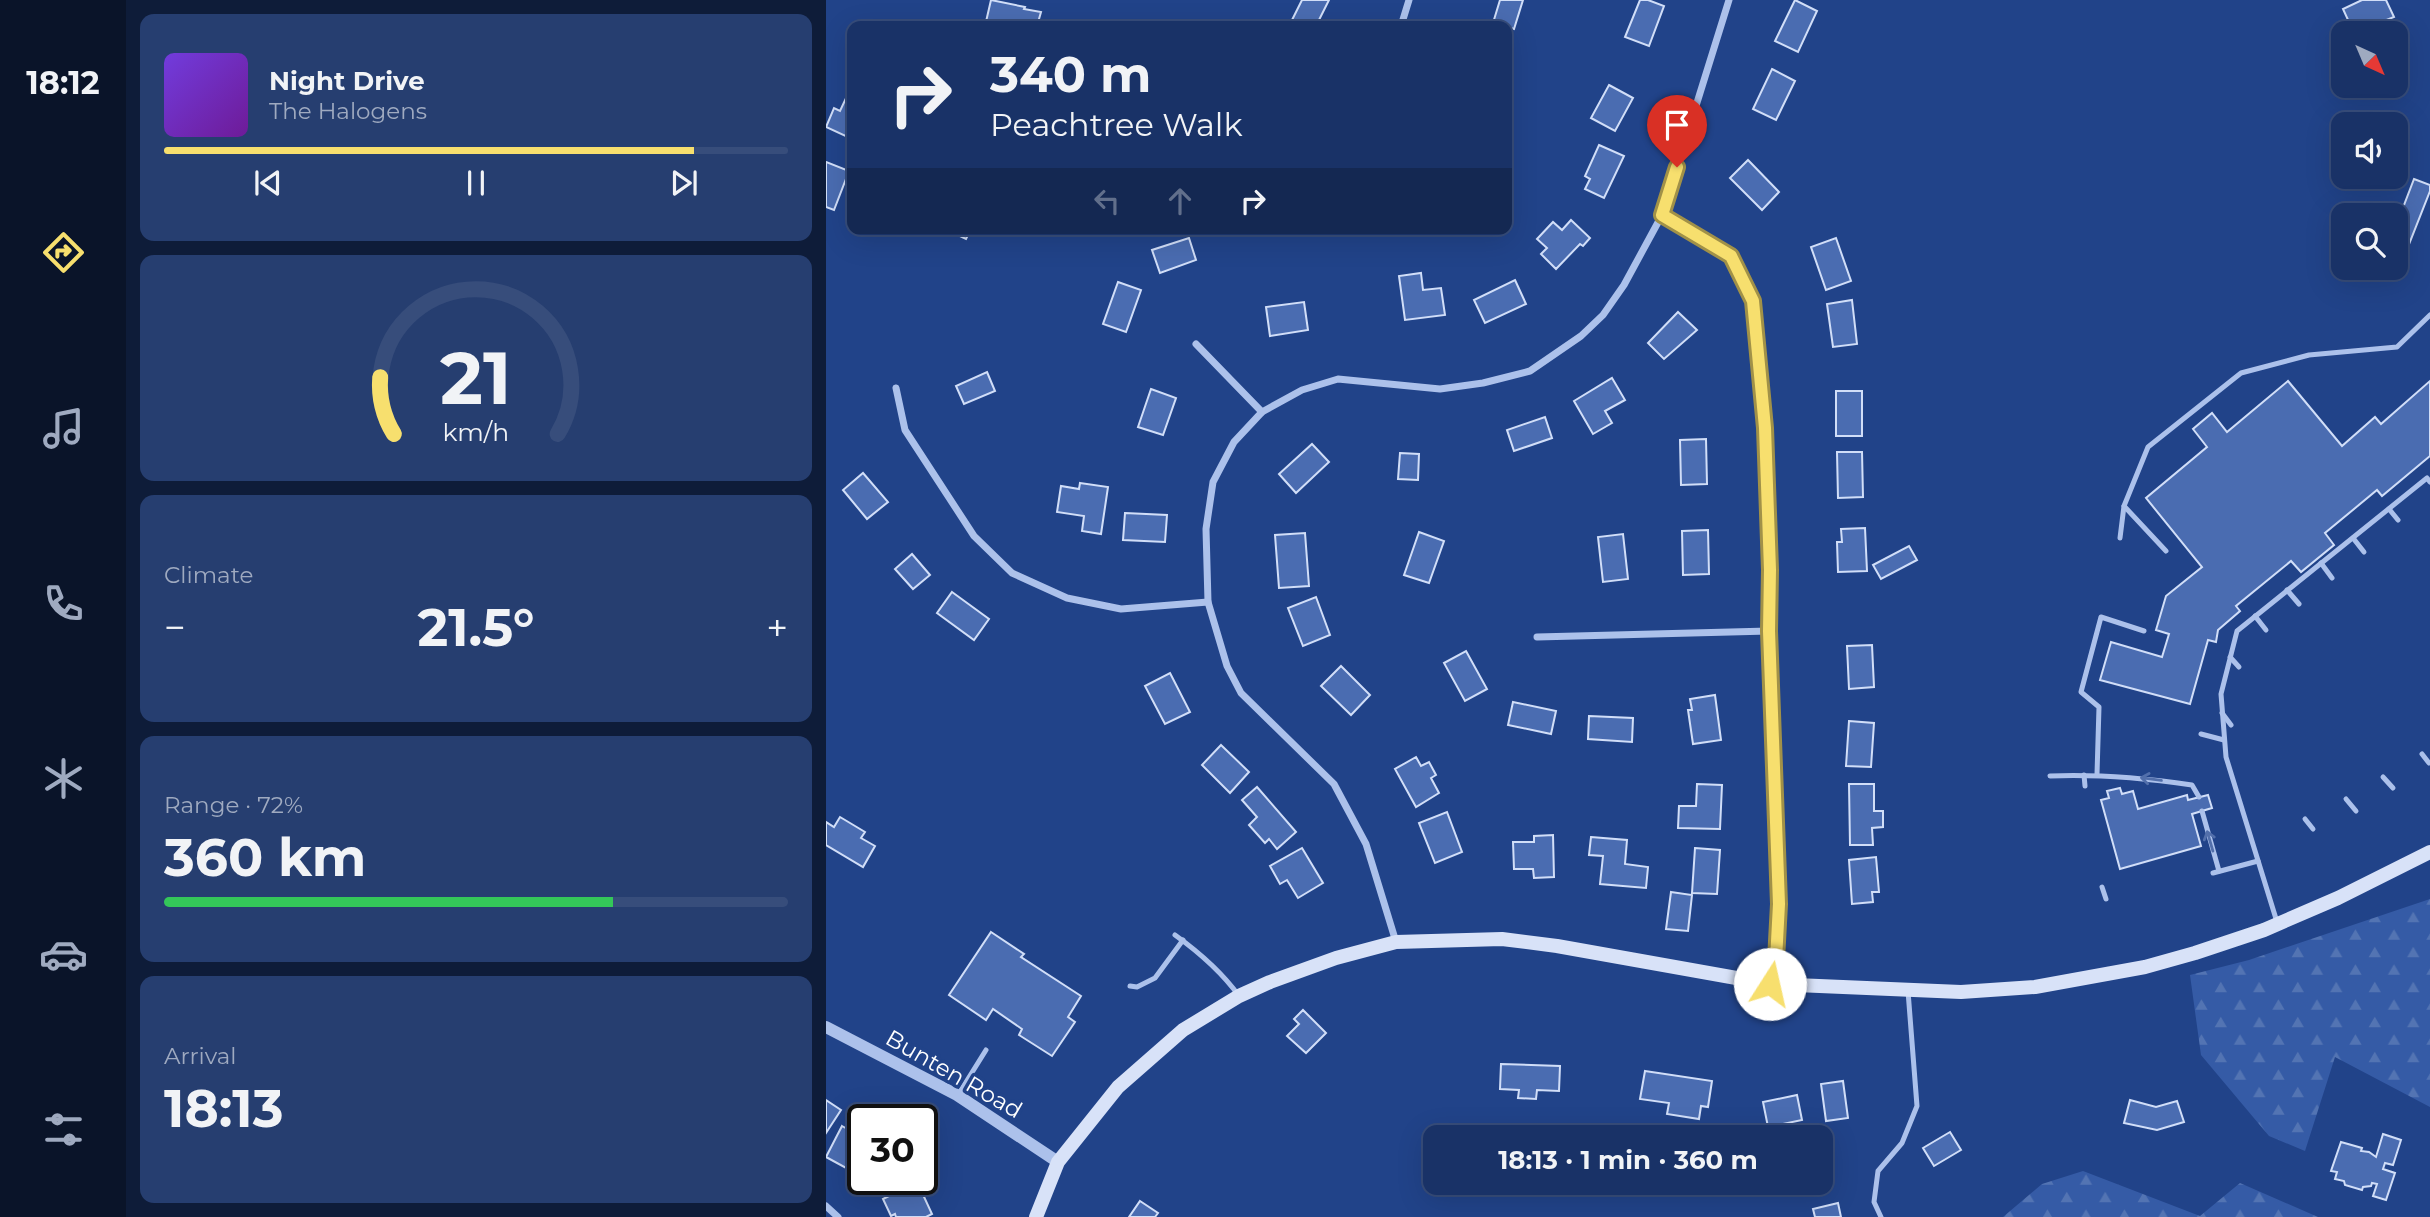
<!DOCTYPE html>
<html lang="en">
<head>
<meta charset="utf-8">
<style>
  :root { --surface:#193267; --page:#263e70; --text:#f1f3f6; --muted:#9faac0; --line:#374d7b; --accent:#f7df6e }
  body { margin:0; font-family:Montserrat,sans-serif; background:var(--page); color:var(--text); height:100vh; display:flex; flex-direction:column; font-size:26px; white-space:nowrap }
  * { box-sizing:border-box; margin:0 }
  p { font-size:23px; color:var(--muted) }
  .icon { flex:none; width:38px; height:38px; fill:none; stroke:currentColor; stroke-width:2; stroke-linecap:round; stroke-linejoin:round }
  .map { position:relative; flex:1; overflow:hidden }
  .panel { display:flex; flex-direction:column; gap:14px; padding:14px; background:#0e1c39; width:700px }
  .panel>* { flex:none }
  .banner { position:absolute; left:21px; top:21px; width:665px; height:214px; border-radius:14px; box-shadow:0 7px 28px #0002,0 0 0 2px var(--line); background:#193267; color:var(--text); overflow:hidden }
  .needle { width:46px; rotate:136deg }
  .buttons { position:absolute; left:1505px; top:21px; display:grid; gap:14px }
  .buttons a { display:grid; place-items:center; width:77px; height:77px; border-radius:14px; background:var(--surface); box-shadow:0 7px 28px #0002,0 0 0 2px var(--line); font-size:35px }
  .speed { position:absolute; left:21px; top:1104px; display:flex; gap:14px; font-size:35px; font-weight:700; text-align:center }
  .speed>* { display:grid; place-content:center; width:91px; height:91px; border-radius:50%; background:var(--surface); box-shadow:0 7px 28px #0002,0 0 0 2px var(--line); line-height:1 }
  .speed .limit { border:4px solid #111; border-radius:10px; background:#fff; color:#111 }
  .pin { position:absolute; display:grid; place-items:center; width:60px; height:60px; color:#fff; margin:-72px -30px; border-radius:50% 50% 50% 0; rotate:-45deg; box-shadow:0 0 7px #0007 }
  .pin .icon { rotate:45deg }
  .me { position:absolute; width:77px; margin:-38px; rotate:10deg; stroke-linejoin:round; filter:drop-shadow(0 0 5px #0008) }
  .turn { display:flex; align-items:center; gap:24px; height:147px; padding:0 28px; font-size:32px }
  .turn .icon { width:91px; height:91px; stroke-width:2.5 }
  .turn b { display:block; font-size:49px; line-height:60px }
  .lanes { display:flex; align-items:center; height:66px; padding:0 28px; background:#0003; justify-content:center; gap:35px; direction:ltr }
  .lanes .off { opacity:.35 }
  .big { font-size:52px; font-weight:700; line-height:1.1 }
  .panel .widget { flex:1; display:flex; flex-direction:column; justify-content:center; gap:10px; min-width:0; padding:0 24px; border-radius:14px; background:var(--page) }
  .panel .dial { align-items:center; gap:0 }
  .dial svg { height:182px; overflow:visible; fill:none; stroke:var(--line); stroke-width:7; stroke-linecap:round; text-anchor:middle }
  .dial text { fill:var(--text); stroke:none }
  .song { display:flex; align-items:center; gap:21px }
  .cover { width:84px; height:84px; border-radius:10px; background:linear-gradient(135deg,hsl(260 70% 55%),hsl(280 70% 35%)) }
  .played { height:7px; border-radius:4px; background:linear-gradient(90deg,var(--accent) 85%,var(--line) 85%) }
  .keys { display:flex; justify-content:space-around; direction:ltr }
  .heat { display:flex; justify-content:space-between; align-items:center; font-size:38px; direction:ltr }
  .charge { height:10px; border-radius:5px; background:linear-gradient(90deg,#34c759 72%,var(--line) 0) }
  .trip { position:absolute; left:597px; top:1125px; width:410px; height:70px; border-radius:14px; background:var(--surface); box-shadow:0 7px 28px #0002,0 0 0 2px var(--line); font-weight:700; line-height:70px; text-align:center }
  main { display:flex; flex:1; min-height:0 }
  .tab-bar { display:flex; flex-direction:column; width:126px; justify-content:space-around; align-items:center; background:#0a1429; color:var(--muted) }
  .tab-bar .icon { width:49px; height:49px }
  .tab-bar .selected { color:var(--accent) }
  .tab-bar b { font-size:32px; color:var(--text) }
  .map>svg:first-child { display:block }
  .forest { fill:url(#forest-firs) }
  .building { fill:#4a6cb1; stroke:#d1def8; stroke-width:2 }
  .lines { fill:none; stroke-linecap:round; stroke-linejoin:round }
  .service { stroke:#acc1eb; stroke-width:5 }
  .minor { stroke:#acc1eb; stroke-width:7 }
  .tertiary { stroke:#acc1eb; stroke-width:12 }
  .secondary { stroke:#d8e2f8; stroke-width:14 }
  .oneway { stroke:#526fab }
  .route-casing { stroke:#a19148; stroke-width:18 }
  .route { stroke:#f7df6e; stroke-width:12 }
  .labels { text-anchor:middle; dominant-baseline:central; stroke-width:7; stroke-linejoin:round; paint-order:stroke }
  .street-label { font-size:23px; fill:#fff; stroke:#214389 }
</style>
</head>
<body>
<main>
<nav class="tab-bar">
<b>18:12</b>
<svg class="icon selected" aria-label="directions" viewBox="0 0 24 24"><path d="M12 3l9 9-9 9-9-9zM9 14v-3h6M13 9l2 2-2 2"/></svg>
<svg class="icon" aria-label="music" viewBox="0 0 24 24"><path d="M9 18V5l10-2v13"/><circle cx="6" cy="18" r="3"/><circle cx="16" cy="16" r="3"/></svg>
<svg class="icon" aria-label="phone" viewBox="0 0 24 24"><path d="M5 4h4l2 5-3 2q2 4 5 5l2-3 5 2v4C11 20 4 13 5 4z"/></svg>
<svg class="icon" aria-label="climate" viewBox="0 0 24 24"><path d="M12 3v18M4 7l16 10M4 17L20 7"/></svg>
<svg class="icon" aria-label="car" viewBox="0 0 24 24"><path d="M5 17H2v-5l4-1 3-4h7l3 4 3 1v5h-3M9 17h6M6 11h13"/><circle cx="7" cy="17" r="2"/><circle cx="17" cy="17" r="2"/></svg>
<svg class="icon" aria-label="filters" viewBox="0 0 24 24"><path d="M4 7h16M4 17h16"/><circle cx="9" cy="7" r="2"/><circle cx="15" cy="17" r="2"/></svg>
</nav>
<section class="panel">
<div class="widget">
<div class="song"><i class="cover"></i><div><b>Night Drive</b><p>The Halogens</p></div></div>
<div class="played"></div>
<div class="keys"><svg class="icon" aria-label="previous" viewBox="0 0 24 24"><path d="M18 5L8 12l10 7zM5 5v14"/></svg><svg class="icon" aria-label="pause" viewBox="0 0 24 24"><path d="M8 5v14M16 5v14"/></svg><svg class="icon" aria-label="next" viewBox="0 0 24 24"><path d="M6 5l10 7-10 7zM19 5v14"/></svg></div>
</div>
<div class="widget dial"><svg viewBox="0 0 100 80">
<path d="M14 69A42 42 0 1 1 86 69"/>
<path d="M14 69A42 42 0 0 1 8 44" stroke="#f7df6e"/>
<text x="50" y="56" font-size="32" font-weight="700">21</text>
<text x="50" y="72" font-size="11">km/h</text>
</svg></div>
<div class="widget"><p>Climate</p>
<div class="heat"><a>−</a><b class="big">21.5°</b><a>+</a></div>
</div>
<div class="widget"><p>Range · 72%</p><b class="big">360 km</b><div class="charge"></div></div>
<div class="widget"><p>Arrival</p><b class="big">18:13</b></div>
</section>
<div class="map">
<svg width="1604" height="1217" viewBox="0 0 1604 1217">
  <defs>
    <pattern id="forest-firs" width="22" height="20" patternUnits="userSpaceOnUse" patternTransform="scale(1.75)"><rect width="22" height="20" fill="#355ba6"/><path d="M5 1l3.5 6h-7zM16 11l3.5 6h-7z" fill="#5374b3"/></pattern>
  </defs>
  <rect width="100%" height="100%" fill="#214389"/>
  <g class="forest">
    <polygon points="1604,899 1604,1107 1509,1057 1479,1151 1443,1136 1375,1055 1364,975 1423,960"/>
    <polygon points="1257,1171 1374,1216 1414,1183 1492,1217 1177,1217 1216,1184"/>
  </g>
  <g class="building">
    <polygon points="165,0 199,7 198,9 215,12 211,26 159,26"/>
    <polygon points="476,0 503,0 490,26 479,26 466,20"/>
    <polygon points="674,0 697,0 688,29 667,23"/>
    <polygon points="814,0 822,0 838,6 823,46 799,37"/>
    <polygon points="969,0 991,11 972,52 949,41"/>
    <polygon points="1536,0 1560,0 1568,17 1528,33 1517,9"/>
    <polygon points="946,69 969,81 950,120 927,109"/>
    <polygon points="783,85 807,98 789,131 765,118"/>
    <polygon points="21,96 26,98 26,139 0,127 8,108 14,111"/>
    <polygon points="773,145 798,156 778,198 759,189 764,179 759,176"/>
    <polygon points="922,160 953,192 936,210 904,178"/>
    <polygon points="0,162 23,171 8,210 0,207"/>
    <polygon points="1588,179 1604,185 1604,191 1578,257 1570,254 1570,226"/>
    <polygon points="745,220 764,238 757,246 754,244 730,269 715,254 721,248 711,239 727,222 736,230"/>
    <polygon points="119,229 145,229 140,239"/>
    <polygon points="363,238 370,260 334,273 326,250"/>
    <polygon points="1010,238 1025,281 1000,290 985,247"/>
    <polygon points="595,273 597,290 615,288 619,315 579,320 573,276"/>
    <polygon points="689,280 700,304 659,323 648,300"/>
    <polygon points="292,282 315,290 300,332 277,324"/>
    <polygon points="1026,300 1031,344 1007,347 1001,304"/>
    <polygon points="478,302 482,330 444,336 440,307"/>
    <polygon points="852,312 871,330 838,359 822,343"/>
    <polygon points="161,372 169,391 138,404 130,386"/>
    <polygon points="786,378 799,400 779,411 786,423 767,434 748,401"/>
    <polygon points="1462,381 1516,446 1549,417 1555,424 1604,381 1604,456 1556,496 1551,490 1499,533 1508,545 1475,572 1465,561 1410,606 1414,611 1392,630 1390,642 1382,640 1364,704 1274,680 1285,642 1336,657 1343,634 1330,630 1340,596 1376,567 1320,498 1381,447 1367,429 1386,413 1401,432"/>
    <polygon points="325,389 350,398 337,435 312,427"/>
    <rect x="1010" y="391" width="26" height="45"/>
    <polygon points="719,417 726,438 688,451 681,430"/>
    <polygon points="880,439 881,484 855,485 854,440"/>
    <polygon points="486,444 503,462 470,493 453,474"/>
    <polygon points="1011,452 1036,452 1037,497 1012,498"/>
    <polygon points="574,453 593,454 592,480 572,479"/>
    <polygon points="37,473 62,502 41,519 17,490"/>
    <polygon points="254,483 282,487 275,534 256,531 258,516 231,512 235,486 253,489"/>
    <polygon points="299,513 341,515 339,542 297,540"/>
    <polygon points="1039,528 1041,571 1012,572 1011,542 1016,542 1015,529"/>
    <polygon points="882,530 883,574 857,575 856,531"/>
    <polygon points="593,532 618,541 603,583 578,575"/>
    <polygon points="479,533 483,586 453,588 449,535"/>
    <polygon points="797,534 802,579 777,582 772,537"/>
    <polygon points="1083,546 1091,560 1055,579 1047,565"/>
    <polygon points="86,554 104,575 87,589 69,569"/>
    <polygon points="126,592 163,619 148,640 111,613"/>
    <polygon points="490,597 504,635 477,646 462,608"/>
    <polygon points="1046,645 1048,687 1023,689 1021,646"/>
    <polygon points="640,651 661,689 639,701 618,663"/>
    <polygon points="515,666 544,695 525,715 495,686"/>
    <polygon points="344,673 364,712 339,724 319,686"/>
    <polygon points="889,695 895,740 867,744 862,710 866,710 864,699"/>
    <polygon points="687,702 730,711 725,734 682,725"/>
    <polygon points="763,716 807,718 806,742 762,739"/>
    <polygon points="1023,721 1048,723 1045,767 1020,766"/>
    <polygon points="395,745 423,772 404,793 376,765"/>
    <polygon points="590,757 595,766 603,762 610,775 605,778 613,793 590,807 569,769"/>
    <polygon points="871,784 896,785 894,829 852,828 853,806 870,806"/>
    <polygon points="1023,784 1048,784 1048,811 1057,811 1057,827 1046,828 1047,845 1024,845"/>
    <polygon points="431,787 470,832 451,849 443,839 439,843 423,825 431,817 416,800"/>
    <polygon points="1294,788 1296,794 1307,791 1312,809 1361,795 1362,800 1382,795 1386,808 1366,814 1375,846 1294,869 1275,800 1283,798 1281,791"/>
    <polygon points="621,812 636,852 609,863 593,823"/>
    <polygon points="14,817 39,832 35,838 49,846 37,867 0,845 0,822 8,827"/>
    <polygon points="727,835 728,877 708,878 707,869 688,869 687,842 708,842 708,836"/>
    <polygon points="765,837 801,840 799,864 822,867 820,888 774,884 777,856 763,855"/>
    <polygon points="476,848 497,883 472,898 461,880 454,884 444,866"/>
    <polygon points="869,848 894,850 891,894 866,893"/>
    <polygon points="1050,857 1053,892 1046,892 1047,902 1026,904 1023,860"/>
    <polygon points="845,892 866,895 862,931 840,929"/>
    <polygon points="165,932 198,954 195,957 255,996 242,1017 249,1022 226,1056 193,1035 196,1029 167,1009 160,1020 123,995"/>
    <polygon points="477,1010 500,1033 480,1053 461,1036 473,1024 468,1019"/>
    <polygon points="675,1064 734,1066 733,1091 711,1090 710,1099 692,1098 693,1090 674,1089"/>
    <polygon points="819,1071 886,1081 882,1107 875,1106 873,1119 841,1114 843,1103 814,1099"/>
    <polygon points="1017,1081 1022,1118 1000,1121 995,1084"/>
    <polygon points="971,1095 976,1120 942,1127 937,1102"/>
    <polygon points="0,1100 15,1110 0,1133"/>
    <polygon points="1304,1100 1330,1107 1351,1101 1358,1122 1331,1130 1298,1123"/>
    <polygon points="16,1126 37,1138 37,1163 31,1174 0,1157"/>
    <polygon points="1124,1132 1135,1150 1108,1166 1097,1148"/>
    <polygon points="1557,1134 1575,1140 1567,1165 1559,1163 1557,1169 1569,1173 1560,1200 1547,1196 1551,1184 1546,1183 1545,1186 1537,1187 1536,1190 1519,1185 1518,1181 1509,1179 1511,1172 1505,1171 1515,1142 1536,1148 1535,1151 1543,1152 1550,1157"/>
    <polygon points="99,1168 105,1181 93,1186 106,1214 100,1217 70,1217 69,1214 65,1216 57,1199 69,1193 65,1184 74,1180 96,1180 96,1169"/>
    <polygon points="314,1201 332,1213 329,1217 303,1217"/>
    <polygon points="1012,1203 1015,1217 989,1217 987,1209"/>
  </g>
  <g class="lines">
    <g class="service">
      <polyline points="1298,506 1340,551"/>
      <polyline points="1563,509 1572,520"/>
      <polyline points="1294,538 1298,506 1322,447 1415,373 1483,355 1571,347 1604,315"/>
      <polyline points="1527,538 1538,552"/>
      <polyline points="1495,563 1506,578"/>
      <polyline points="1461,590 1473,604"/>
      <polyline points="1429,616 1440,630"/>
      <polyline points="1404,657 1413,667"/>
      <polyline points="1396,713 1405,725"/>
      <polyline points="1375,734 1398,740"/>
      <polyline points="1596,754 1603,763"/>
      <polyline points="1271,774 1273,707 1255,692 1275,617 1318,631"/>
      <polyline points="1258,775 1259,786"/>
      <path d="M1224 776C1273 774 1318 778 1366 785L1373 797"/>
      <polyline points="1557,777 1567,788"/>
      <polyline points="1520,799 1530,811"/>
      <polyline points="1376,811 1393,871"/>
      <polyline points="1479,819 1487,829"/>
      <polyline points="1387,873 1432,861"/>
      <polyline points="1276,887 1280,899"/>
      <polyline points="1451,922 1400,757 1395,694 1411,631 1601,478 1604,482"/>
      <path d="M349 935C374 953 395 971 413 996"/>
      <polyline points="304,986 311,987 329,978 357,940"/>
      <polyline points="132,1095 160,1050"/>
      <polyline points="1055,1217 1048,1202 1052,1171 1076,1143 1091,1106 1082,991"/>
    </g>
    <g class="minor">
      <polyline points="575,26 583,0"/>
      <polyline points="836,215 905,256 927,301 939,428 944,570 943,631 953,904 950,959 944,983"/>
      <polyline points="370,344 436,412"/>
      <polyline points="70,388 79,430 148,536 186,573 241,598 295,609 382,602"/>
      <polyline points="711,637 943,631"/>
      <polyline points="570,942 540,844 508,784 415,693 401,666 382,602 380,529 387,482 408,442 436,412 476,390 512,379 614,389 657,383 704,371 755,336 777,315 798,285 836,215 903,0"/>
      <polyline points="0,1206 12,1217"/>
    </g>
    <polyline class="tertiary" points="0,1027 131,1095 232,1162"/>
    <polyline class="secondary" points="210,1217 232,1162 292,1087 357,1030 413,996 444,982 510,958 570,942 676,939 731,946 944,984 1135,992 1209,987 1319,967 1369,953 1438,930 1512,898 1604,852"/>
  </g>
  <defs><path id="oneway-shaft" d="M-6 0H5M1.5-3L5.5 0L1.5 3" fill="none" stroke-width="1.6" stroke-linecap="round" stroke-linejoin="round" transform="scale(1.75)"/></defs>
  <g class="oneway">
    <use href="#oneway-shaft" transform="translate(1325 779) rotate(-172)"/>
    <use href="#oneway-shaft" transform="translate(1384 841) rotate(-106)"/>
  </g>
  <g class="lines">
    <g class="route-casing">
      <polyline id="route" points="851,167 836,215 905,256 927,301 939,428 944,570 943,631 953,904 950,960 944,984"/>
    </g>
    <use href="#route" class="route"/>
  </g>
  <g class="labels">
    <g class="street-label">
      <text transform="translate(128 1074) rotate(30)">Bunten Road</text>
    </g>
  </g>
</svg>
<div class="buttons">
<a><svg class="needle" viewBox="-14 -14 28 28"><path d="M0-13l5 13h-10z" fill="#e53935"/><path d="M0 13l5-13h-10z" fill="#9faac0"/></svg></a>
<a><svg class="icon" aria-label="sound" viewBox="0 0 24 24"><path d="M4 9h4l5-4v14l-5-4H4zM17 9q2 3 0 6"/></svg></a>
<a><svg class="icon" aria-label="search" viewBox="0 0 24 24"><circle cx="10" cy="10" r="6"/><path d="M15 15l6 6"/></svg></a>
</div>
<div class="speed"><div class="limit">30</div></div>
<div class="pin" style="left:851px;top:167px;background:#d93025"><svg class="icon" aria-label="arrive" viewBox="0 0 24 24"><path d="M6 21V4h12l-3 4 3 4H6"/></svg></div>
<svg class="me" style="left:944px;top:984px" viewBox="-20 -20 40 40"><circle r="19" fill="#fff"/><path d="M0-13L10 11 0 6-10 11z" fill="#f7df6e"/></svg>
<div class="trip">18:13 · 1 min · 360 m</div>
<div class="banner">
<div class="turn"><svg class="icon" aria-label="right" viewBox="0 0 24 24"><path d="M7 20v-9h11M14 6l5 5-5 5"/></svg><div><b>340 m</b>Peachtree Walk</div></div>
<div class="lanes"><svg class="icon off" aria-label="left" viewBox="0 0 24 24"><path d="M17 20v-9H6M10 6l-5 5 5 5"/></svg><svg class="icon off" aria-label="ahead" viewBox="0 0 24 24"><path d="M12 20V5M6 11l6-6 6 6"/></svg><svg class="icon" aria-label="right" viewBox="0 0 24 24"><path d="M7 20v-9h11M14 6l5 5-5 5"/></svg></div>
</div>
</div>
</main>
</body>
</html>
